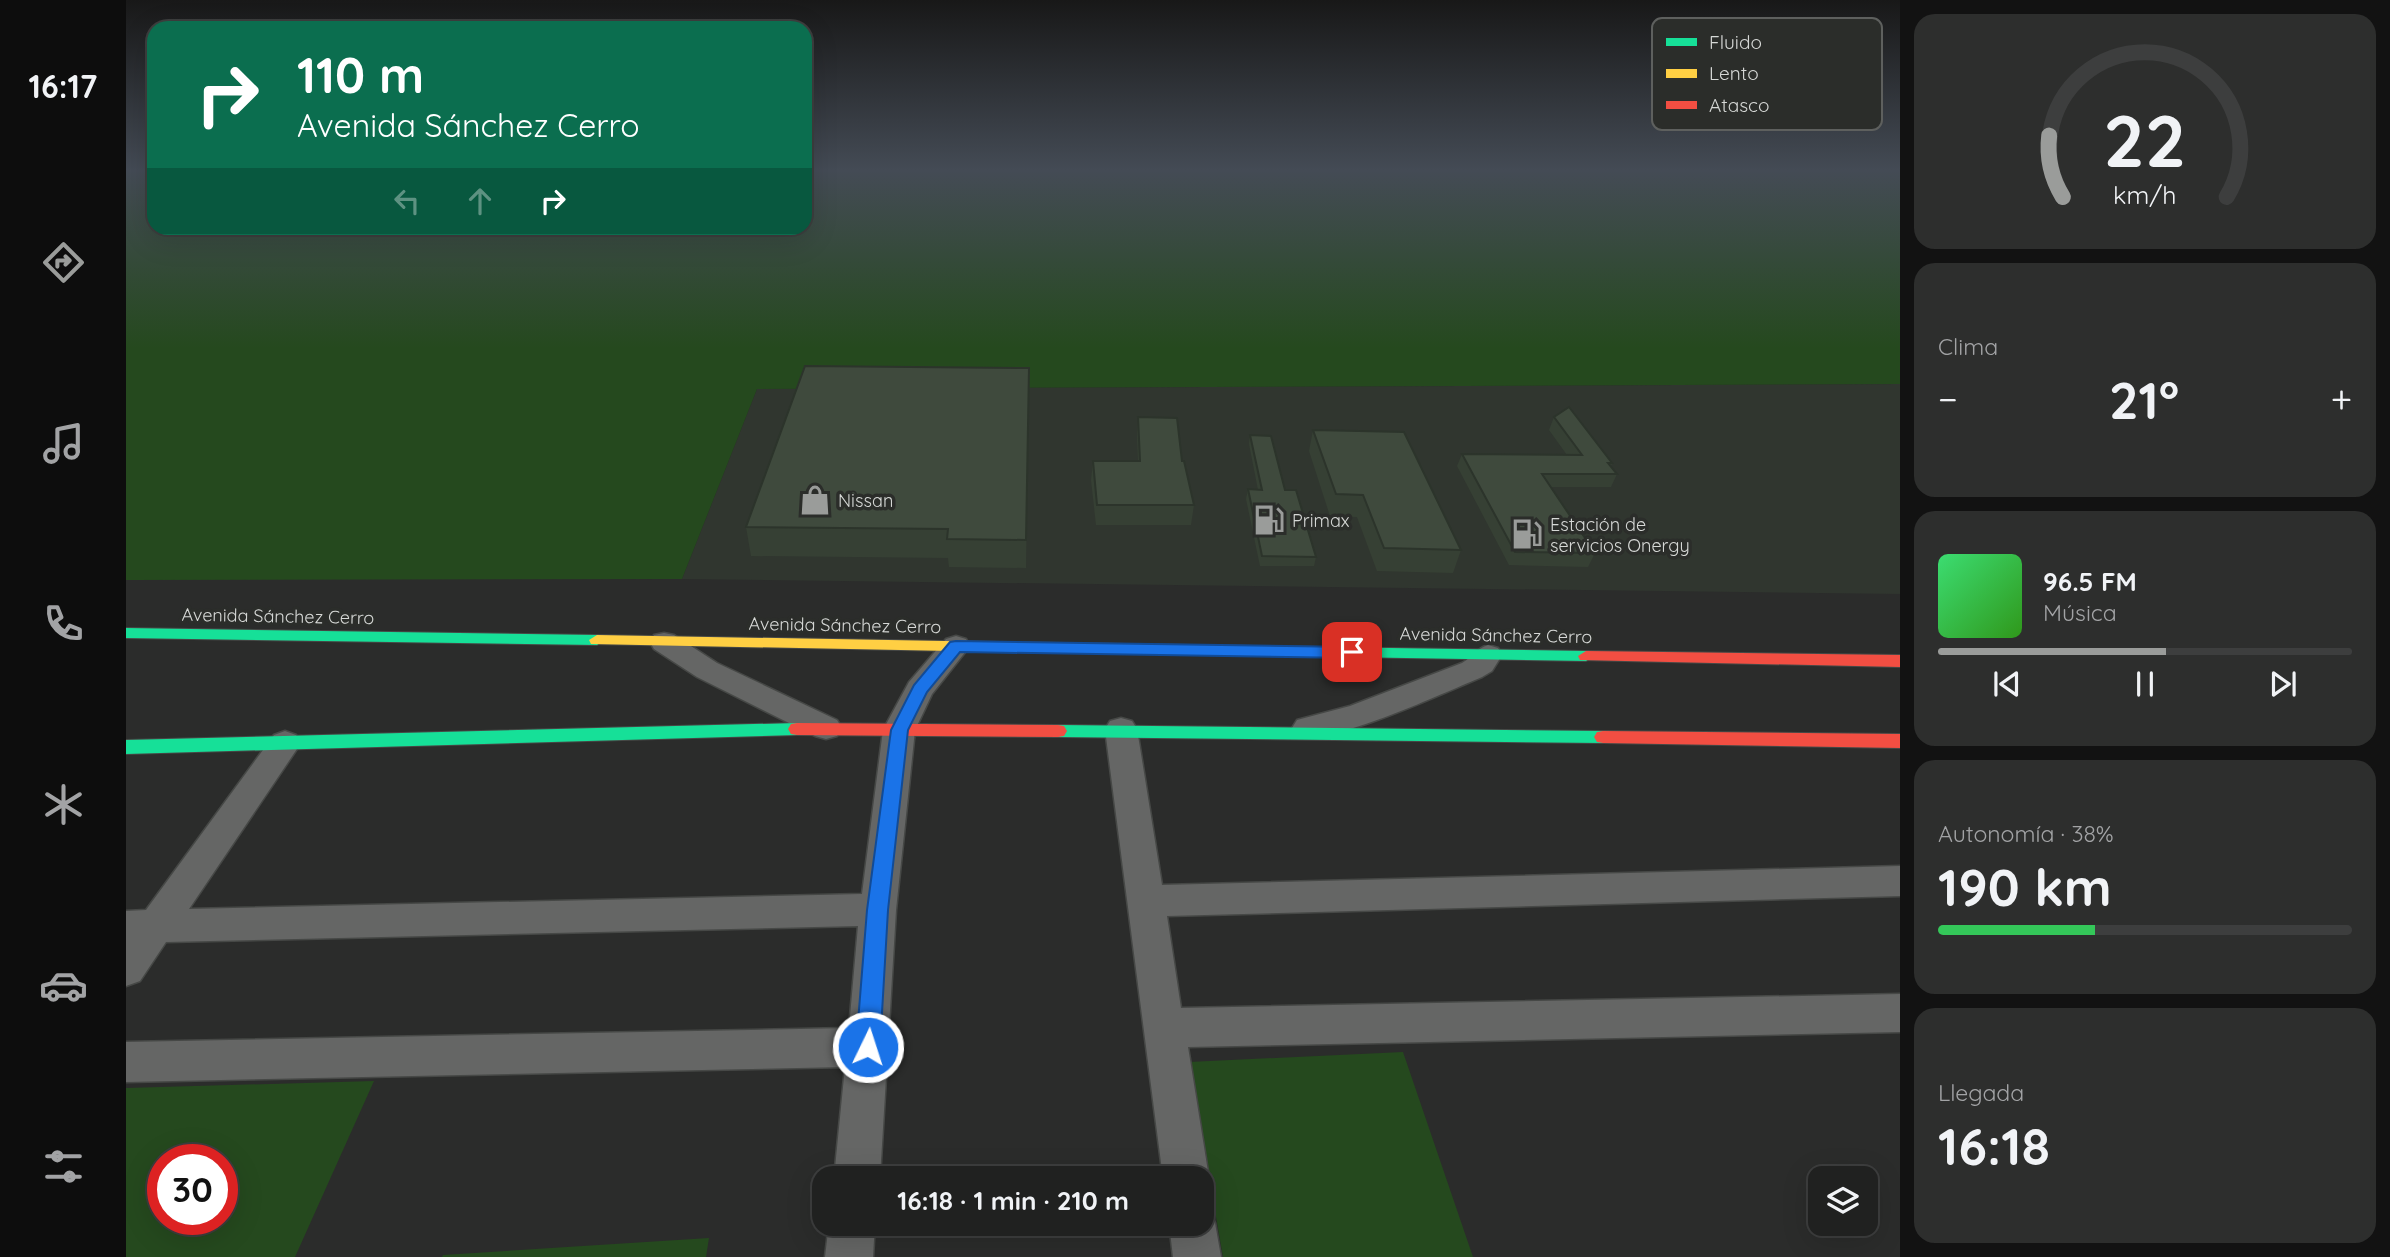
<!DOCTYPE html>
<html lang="es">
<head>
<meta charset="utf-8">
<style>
  :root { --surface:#202120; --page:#2d2e2d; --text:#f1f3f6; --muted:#a2a3a5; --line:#3d3e3e; --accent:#9a9c9a }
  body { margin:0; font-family:Quicksand,sans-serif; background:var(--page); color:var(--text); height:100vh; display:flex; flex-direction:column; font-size:26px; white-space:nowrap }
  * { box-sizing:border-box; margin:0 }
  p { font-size:23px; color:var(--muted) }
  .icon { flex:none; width:38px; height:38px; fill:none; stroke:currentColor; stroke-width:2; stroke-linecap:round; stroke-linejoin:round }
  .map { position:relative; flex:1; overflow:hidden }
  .sheet { display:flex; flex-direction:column; gap:14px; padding:14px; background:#121212; width:490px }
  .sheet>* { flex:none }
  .hud { position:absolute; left:21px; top:21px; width:665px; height:214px; border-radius:21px; box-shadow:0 7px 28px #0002,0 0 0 2px var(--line); background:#0b6e4f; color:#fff; overflow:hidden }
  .fabs { position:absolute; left:1682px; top:1166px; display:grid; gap:14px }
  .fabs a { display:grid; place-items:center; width:70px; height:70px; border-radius:14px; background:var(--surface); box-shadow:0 7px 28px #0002,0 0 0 2px var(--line); font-size:35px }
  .speed { position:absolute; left:21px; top:1144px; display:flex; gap:14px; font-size:35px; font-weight:700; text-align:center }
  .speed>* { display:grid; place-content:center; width:91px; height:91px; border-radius:50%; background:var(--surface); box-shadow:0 7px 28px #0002,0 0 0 2px var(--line); line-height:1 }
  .speed .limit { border:10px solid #d22; background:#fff; color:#111 }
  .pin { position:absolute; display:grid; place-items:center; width:60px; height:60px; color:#fff; margin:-30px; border-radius:14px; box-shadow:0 4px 10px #0006 }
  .me { position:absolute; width:77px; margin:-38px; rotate:4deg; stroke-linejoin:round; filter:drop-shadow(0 0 5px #0008) }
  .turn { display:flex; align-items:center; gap:24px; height:147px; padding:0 35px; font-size:32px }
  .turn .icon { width:91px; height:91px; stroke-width:2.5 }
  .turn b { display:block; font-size:49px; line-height:60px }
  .lanes { display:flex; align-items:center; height:66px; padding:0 35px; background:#0003; justify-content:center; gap:35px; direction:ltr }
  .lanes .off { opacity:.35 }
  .big { font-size:52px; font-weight:700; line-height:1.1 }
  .sheet .card { flex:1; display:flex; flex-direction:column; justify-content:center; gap:10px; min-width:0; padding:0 24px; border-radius:21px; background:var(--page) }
  .sheet .dial { align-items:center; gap:0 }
  .dial svg { height:182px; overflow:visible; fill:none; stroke:var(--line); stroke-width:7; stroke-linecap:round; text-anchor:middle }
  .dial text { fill:var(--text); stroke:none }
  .song { display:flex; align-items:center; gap:21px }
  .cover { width:84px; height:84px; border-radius:10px; background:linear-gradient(135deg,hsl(140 70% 55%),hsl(110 70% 35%)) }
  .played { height:7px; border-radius:4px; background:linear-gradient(90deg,var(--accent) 55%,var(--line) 55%) }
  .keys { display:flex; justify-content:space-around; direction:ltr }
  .heat { display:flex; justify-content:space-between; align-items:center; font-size:38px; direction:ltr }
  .charge { height:10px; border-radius:5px; background:linear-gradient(90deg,#34c759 38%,var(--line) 0) }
  .trip { position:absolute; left:686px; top:1166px; width:402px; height:70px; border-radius:21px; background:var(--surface); box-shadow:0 7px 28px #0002,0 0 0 2px var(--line); font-weight:700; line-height:70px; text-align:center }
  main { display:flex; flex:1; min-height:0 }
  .tabs { display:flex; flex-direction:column; width:126px; justify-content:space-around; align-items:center; background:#0d0d0d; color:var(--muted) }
  .tabs .icon { width:49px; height:49px }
  .tabs .active { color:var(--accent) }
  .tabs b { font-size:32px; color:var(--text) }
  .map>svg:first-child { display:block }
  .built { fill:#30362f }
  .green { fill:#25491e; fill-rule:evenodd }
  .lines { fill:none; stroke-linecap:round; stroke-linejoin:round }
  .street-casing { stroke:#464846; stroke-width:3 }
  .fast-casing { stroke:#464846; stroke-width:2 }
  .slow-casing { stroke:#464846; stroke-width:2 }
  .jam-casing { stroke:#464846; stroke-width:2 }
  .street { fill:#656665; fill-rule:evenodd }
  .fast { fill:#16e098; fill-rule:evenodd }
  .slow { fill:#ffcf43; fill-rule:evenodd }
  .jam { fill:#f24e42; fill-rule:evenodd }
  .wall { fill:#364034 }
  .building { fill:#3f4a3d; stroke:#2c342b; stroke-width:2 }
  .route { fill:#1a73e8; stroke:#114b97; stroke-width:2 }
  .labels { text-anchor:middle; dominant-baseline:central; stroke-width:7; stroke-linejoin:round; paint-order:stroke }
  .poi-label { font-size:18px; fill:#d6d8d6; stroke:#2b2d2a; text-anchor:start }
  .street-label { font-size:18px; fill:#d6d8d6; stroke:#2b2d2a }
  .key { fill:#2b2d2a; stroke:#5e605e; stroke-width:2 }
  .key-label { font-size:19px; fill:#d6d8d6 }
</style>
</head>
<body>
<main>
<nav class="tabs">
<b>16:17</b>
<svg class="icon active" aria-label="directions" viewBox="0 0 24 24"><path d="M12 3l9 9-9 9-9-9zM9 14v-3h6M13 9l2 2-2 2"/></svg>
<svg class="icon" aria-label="music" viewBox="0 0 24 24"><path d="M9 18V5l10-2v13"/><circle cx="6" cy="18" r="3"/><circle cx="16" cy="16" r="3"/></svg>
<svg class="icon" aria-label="phone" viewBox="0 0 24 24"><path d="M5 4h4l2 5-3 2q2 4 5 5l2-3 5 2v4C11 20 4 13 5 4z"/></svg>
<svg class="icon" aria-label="climate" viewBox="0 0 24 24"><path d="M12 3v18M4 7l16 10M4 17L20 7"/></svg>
<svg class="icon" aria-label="car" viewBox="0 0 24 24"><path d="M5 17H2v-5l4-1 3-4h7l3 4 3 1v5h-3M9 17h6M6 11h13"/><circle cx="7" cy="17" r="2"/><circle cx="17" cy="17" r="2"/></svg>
<svg class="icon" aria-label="filters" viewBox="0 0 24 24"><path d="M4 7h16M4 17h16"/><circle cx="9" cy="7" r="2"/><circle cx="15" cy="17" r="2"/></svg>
</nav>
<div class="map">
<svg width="1774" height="1257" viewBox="0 0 1774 1257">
  <rect width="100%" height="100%" fill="#2b2c2b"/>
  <polygon class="built" points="1774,384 1774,594 556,579 631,389"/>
  <g class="green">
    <polygon points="0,172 28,172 28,228 679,228 679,172 1774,172 1774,384 631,389 556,579 0,580"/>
    <polygon points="1277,1052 1347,1257 1097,1257 1063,1062"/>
    <path d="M248 1081 169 1257H0V1088ZM37 1160H96V1220H37Z"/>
    <polygon points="583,1238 580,1257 316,1257 317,1255"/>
  </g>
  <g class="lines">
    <g class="street-casing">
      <g id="street">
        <polygon points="538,633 548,635 591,663 711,720 716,728 711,736 700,739 689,736 571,677 528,649 524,642 528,635"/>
        <polygon points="830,636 840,639 844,646 806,694 789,730 770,910 754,1178 708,1178 719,1067 0,1082 0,1042 723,1028 732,926 40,942 14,981 0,986 0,911 20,910 148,735 159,731 170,735 175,743 63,909 736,894 757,730 783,682 820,639"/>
        <path d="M1362 645 1372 648 1376 655 1366 671 1356 677C1319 692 1205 746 1171 736L1166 728 1171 720 1224 706 1336 663C1346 657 1350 649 1362 645Z"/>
        <polygon points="995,718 1006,721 1011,729 1036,885 1774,866 1774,896 1041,916 1055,1008 1774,994 1774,1032 1062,1047 1083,1178 1076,1193 1076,1178 1037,1178 979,729 984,721"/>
        <polygon points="1076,1204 1082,1207 1089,1223 1095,1257 1047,1257 1043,1223 1076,1223"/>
        <polygon points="703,1223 749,1223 747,1257 699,1257"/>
      </g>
    </g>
    <g class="fast-casing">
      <g id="fast">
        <polygon points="0,628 471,635 479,640 471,645 0,638"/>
        <polygon points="875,642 1460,651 1468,656 1460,661 869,651 867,647"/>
        <polygon points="671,723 677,724 680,729 677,734 671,735 0,754 0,740"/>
        <polygon points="932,725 1477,731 1483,732 1486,737 1483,742 1477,743 932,737 926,736 923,731 926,726"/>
      </g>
    </g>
    <g class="slow-casing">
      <polygon id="slow" points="471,635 875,642 883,647 875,652 465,644 463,640"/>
    </g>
    <g class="jam-casing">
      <g id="jam">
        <polygon points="1460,651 1774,655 1774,667 1454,660 1452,656"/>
        <polygon points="671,723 932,725 938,726 941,731 938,736 932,737 671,735 665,734 662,729 665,724"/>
        <polygon points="1477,731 1774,734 1774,748 1477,743 1471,742 1468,737 1471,732"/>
      </g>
    </g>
    <use href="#street" class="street"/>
    <use href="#fast" class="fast"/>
    <use href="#slow" class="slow"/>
    <use href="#jam" class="jam"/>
  </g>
  <g class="wall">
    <polygon points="903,368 900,568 823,567 822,558 625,556 620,527"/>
    <polygon points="1012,417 1056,461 1068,505 1065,525 970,525 965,480 967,461 1012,461 1011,436"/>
    <polygon points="1428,417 1486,463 1485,466 1491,474 1485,487 1425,487 1469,553 1462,567 1383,565 1331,466 1336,454 1441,455 1423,430"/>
    <polygon points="1187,430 1335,550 1327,573 1251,571 1231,517 1204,516 1183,451"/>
    <polygon points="1124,435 1159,490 1190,557 1188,566 1134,566 1120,499 1122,489 1132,490 1123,444"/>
  </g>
  <g class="building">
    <polygon points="679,366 903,368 900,540 821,539 822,529 620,527"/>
    <polygon points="1443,407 1486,463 1482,463 1491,474 1416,474 1469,553 1389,552 1336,454 1456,455 1428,417"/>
    <polygon points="1012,417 1051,418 1056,461 1058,461 1068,505 971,505 967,461 1014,461"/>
    <polygon points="1187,430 1278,432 1335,550 1258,548 1237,495 1210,494"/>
    <polygon points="1124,435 1145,436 1159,490 1170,490 1190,557 1136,556 1122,489 1136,490"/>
  </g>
  <linearGradient id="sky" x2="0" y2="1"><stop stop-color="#181818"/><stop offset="0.49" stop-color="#444b55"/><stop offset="1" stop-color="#444b55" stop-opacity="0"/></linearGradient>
  <rect width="1774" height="348" fill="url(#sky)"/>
  <polygon class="route" points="830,641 1226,647 1234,652 1226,658 834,652 801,692 782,730 762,910 754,1047 750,1055 742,1058 734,1055 730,1047 741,910 765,730 788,685 824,642"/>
  <defs>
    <g id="shop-bare" transform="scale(2.415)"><path d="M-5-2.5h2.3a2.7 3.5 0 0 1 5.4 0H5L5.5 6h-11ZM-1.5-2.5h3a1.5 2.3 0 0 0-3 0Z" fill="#9a9c9a" stroke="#2b2d2a" stroke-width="2.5" paint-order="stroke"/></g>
    <g id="fuel-bare" transform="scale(2.415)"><path d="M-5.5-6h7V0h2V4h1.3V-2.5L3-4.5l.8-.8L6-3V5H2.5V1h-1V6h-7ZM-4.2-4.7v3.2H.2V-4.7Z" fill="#9a9c9a" stroke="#2b2d2a" stroke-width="2.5" paint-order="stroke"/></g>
  </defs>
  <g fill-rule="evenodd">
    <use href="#shop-bare" x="689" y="500"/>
    <use href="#fuel-bare" x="1143" y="520"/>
    <use href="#fuel-bare" x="1401" y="534"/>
  </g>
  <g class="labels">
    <g class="poi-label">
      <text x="712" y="500">Nissan</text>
      <text x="1166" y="520">Primax</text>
      <text x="1424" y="524">Estación de<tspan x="1424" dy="21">servicios Onergy</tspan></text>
    </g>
    <g class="street-label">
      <text transform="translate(152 616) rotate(1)">Avenida Sánchez Cerro</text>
      <text transform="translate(719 625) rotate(1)">Avenida Sánchez Cerro</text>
      <text transform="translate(1370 635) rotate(1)">Avenida Sánchez Cerro</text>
    </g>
  </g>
  <rect x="1526" y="18" width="230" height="112" rx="10" class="key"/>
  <rect x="1540" y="38" width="31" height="8" fill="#16e098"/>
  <rect x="1540" y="69" width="31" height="9" fill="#ffcf43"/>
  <rect x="1540" y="101" width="31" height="8" fill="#f24e42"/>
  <g class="key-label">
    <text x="1583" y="49">Fluido</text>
    <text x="1583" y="80">Lento</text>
    <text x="1583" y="112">Atasco</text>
  </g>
</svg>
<div class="fabs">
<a><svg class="icon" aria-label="layers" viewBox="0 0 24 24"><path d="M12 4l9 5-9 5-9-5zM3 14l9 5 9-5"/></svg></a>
</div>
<div class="speed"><div class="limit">30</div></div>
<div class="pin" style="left:1226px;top:652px;background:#d93025"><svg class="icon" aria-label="arrive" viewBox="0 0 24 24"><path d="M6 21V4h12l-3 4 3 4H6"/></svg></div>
<svg class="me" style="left:742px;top:1047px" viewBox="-20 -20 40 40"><circle r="17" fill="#1a73e8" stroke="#fff" stroke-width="3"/><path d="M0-11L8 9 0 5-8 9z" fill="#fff"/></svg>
<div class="trip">16:18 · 1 min · 210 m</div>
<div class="hud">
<div class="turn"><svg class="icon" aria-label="right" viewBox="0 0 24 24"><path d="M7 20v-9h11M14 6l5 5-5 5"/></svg><div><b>110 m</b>Avenida Sánchez Cerro</div></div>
<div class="lanes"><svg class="icon off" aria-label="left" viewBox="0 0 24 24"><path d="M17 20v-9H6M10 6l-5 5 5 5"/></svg><svg class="icon off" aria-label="ahead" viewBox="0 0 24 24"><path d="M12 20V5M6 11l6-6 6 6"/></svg><svg class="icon" aria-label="right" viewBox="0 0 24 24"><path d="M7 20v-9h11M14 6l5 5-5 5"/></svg></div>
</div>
</div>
<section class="sheet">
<div class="card dial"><svg viewBox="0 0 100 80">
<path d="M14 69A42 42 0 1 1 86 69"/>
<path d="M14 69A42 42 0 0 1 8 42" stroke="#9a9c9a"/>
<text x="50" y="56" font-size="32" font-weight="700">22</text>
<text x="50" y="72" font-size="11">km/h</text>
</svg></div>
<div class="card"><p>Clima</p>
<div class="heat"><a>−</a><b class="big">21°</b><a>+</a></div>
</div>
<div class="card">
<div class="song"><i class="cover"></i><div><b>96.5 FM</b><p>Música</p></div></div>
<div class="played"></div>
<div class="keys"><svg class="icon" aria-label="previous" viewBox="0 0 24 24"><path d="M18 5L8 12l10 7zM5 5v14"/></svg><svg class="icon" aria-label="pause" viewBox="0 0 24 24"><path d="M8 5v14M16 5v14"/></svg><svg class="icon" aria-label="next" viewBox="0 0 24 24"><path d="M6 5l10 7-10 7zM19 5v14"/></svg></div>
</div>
<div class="card"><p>Autonomía · 38%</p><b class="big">190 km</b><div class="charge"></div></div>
<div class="card"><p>Llegada</p><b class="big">16:18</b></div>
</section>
</main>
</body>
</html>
